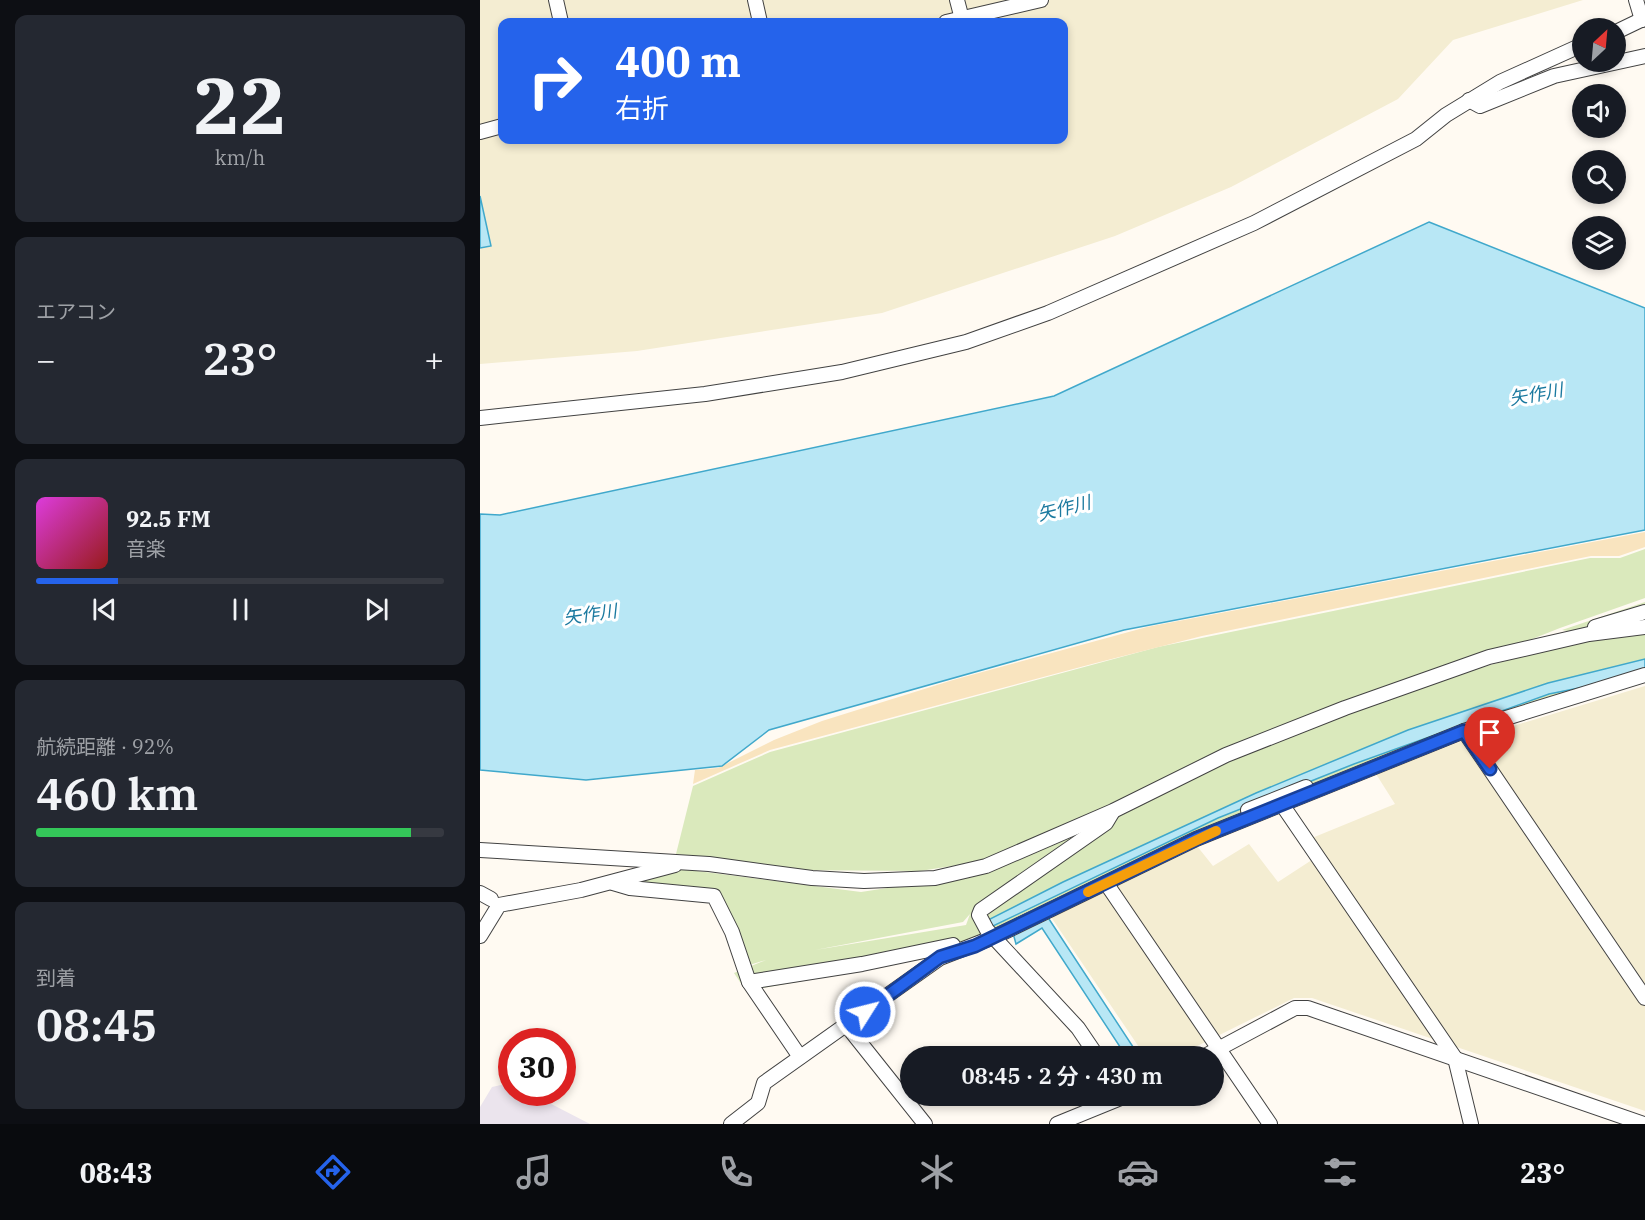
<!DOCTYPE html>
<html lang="ja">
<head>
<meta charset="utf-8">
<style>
  :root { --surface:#171b24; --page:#242831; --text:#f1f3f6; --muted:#9ea1a6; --line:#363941; --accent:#2563eb }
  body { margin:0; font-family:"IBM Plex Serif","Noto Sans JP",serif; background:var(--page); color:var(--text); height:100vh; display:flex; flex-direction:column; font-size:22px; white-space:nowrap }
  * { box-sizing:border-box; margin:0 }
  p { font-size:20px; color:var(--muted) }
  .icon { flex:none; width:33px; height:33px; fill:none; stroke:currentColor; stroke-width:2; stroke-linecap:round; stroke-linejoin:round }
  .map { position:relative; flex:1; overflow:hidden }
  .panel { display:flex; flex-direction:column; gap:15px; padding:15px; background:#0d0f14; width:480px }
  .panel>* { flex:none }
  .hud { position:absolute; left:18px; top:18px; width:570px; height:126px; border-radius:12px; box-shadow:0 3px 9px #0003; background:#2563eb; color:#fff; overflow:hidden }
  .needle { width:39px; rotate:26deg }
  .buttons { position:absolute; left:1092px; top:18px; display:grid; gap:12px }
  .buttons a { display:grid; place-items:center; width:54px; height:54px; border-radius:50%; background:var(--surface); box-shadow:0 3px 9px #0003; font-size:30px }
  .speed { position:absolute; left:18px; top:1028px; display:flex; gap:12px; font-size:30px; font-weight:700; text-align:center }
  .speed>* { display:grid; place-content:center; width:78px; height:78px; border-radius:50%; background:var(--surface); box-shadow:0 3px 9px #0003; line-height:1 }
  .speed .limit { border:9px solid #d22; background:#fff; color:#111 }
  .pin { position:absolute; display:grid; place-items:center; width:51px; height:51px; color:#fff; margin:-62px -26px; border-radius:50% 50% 50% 0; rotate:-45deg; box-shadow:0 0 6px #0007 }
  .pin .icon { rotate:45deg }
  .me { position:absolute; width:66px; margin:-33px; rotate:54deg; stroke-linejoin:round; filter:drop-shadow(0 0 4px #0008) }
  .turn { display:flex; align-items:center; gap:21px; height:126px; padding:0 18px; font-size:27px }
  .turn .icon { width:78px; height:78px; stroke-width:2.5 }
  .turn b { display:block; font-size:42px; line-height:51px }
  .big { font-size:45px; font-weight:600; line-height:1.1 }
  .panel .card { flex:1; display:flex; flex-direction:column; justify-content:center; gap:9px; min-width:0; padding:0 21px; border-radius:12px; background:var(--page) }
  .panel .dial { align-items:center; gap:0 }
  .dial b { font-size:78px; line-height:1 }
  .song { display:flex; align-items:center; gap:18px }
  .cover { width:72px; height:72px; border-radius:9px; background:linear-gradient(135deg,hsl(300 70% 55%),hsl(0 70% 35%)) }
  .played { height:6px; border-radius:3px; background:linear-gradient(90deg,var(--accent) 20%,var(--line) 20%) }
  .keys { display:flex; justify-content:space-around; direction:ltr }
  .heat { display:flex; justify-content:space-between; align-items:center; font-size:33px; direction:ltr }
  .charge { height:9px; border-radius:4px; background:linear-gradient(90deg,#34c759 92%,var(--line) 0) }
  .trip { position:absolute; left:420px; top:1046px; width:324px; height:60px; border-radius:30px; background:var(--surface); box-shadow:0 3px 9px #0003; font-weight:600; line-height:60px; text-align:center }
  .menu { display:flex; height:96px; justify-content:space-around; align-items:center; background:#090b0e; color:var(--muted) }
  .menu .icon { width:42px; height:42px }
  .menu .on { color:var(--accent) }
  .menu b { font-size:27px; color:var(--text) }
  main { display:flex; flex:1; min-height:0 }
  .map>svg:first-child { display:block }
  .industrial { fill:#ebe4ed }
  .farmland { fill:#f4edd2; fill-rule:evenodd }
  .green { fill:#dae9bc; fill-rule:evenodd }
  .sand { fill:#f9e4bf }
  .water { fill:#b8e7f5; stroke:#40a8cb; stroke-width:1.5 }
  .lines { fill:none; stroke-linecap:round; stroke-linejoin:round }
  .minor-casing { stroke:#424242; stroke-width:16 }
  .minor { stroke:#fff; stroke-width:14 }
  .route-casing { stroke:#184099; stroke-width:15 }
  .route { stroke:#2563eb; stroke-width:10 }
  .slow { stroke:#f59e0b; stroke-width:10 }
  .labels { text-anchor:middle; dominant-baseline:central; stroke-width:6; stroke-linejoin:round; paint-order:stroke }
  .water-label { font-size:18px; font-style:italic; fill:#1a799f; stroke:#fff }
</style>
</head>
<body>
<main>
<section class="panel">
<div class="card dial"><b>22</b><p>km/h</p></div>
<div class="card"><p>エアコン</p>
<div class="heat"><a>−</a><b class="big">23°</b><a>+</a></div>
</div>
<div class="card">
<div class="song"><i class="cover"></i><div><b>92.5 FM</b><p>音楽</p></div></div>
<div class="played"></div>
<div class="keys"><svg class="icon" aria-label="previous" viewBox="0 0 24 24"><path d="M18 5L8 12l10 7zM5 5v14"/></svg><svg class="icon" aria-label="pause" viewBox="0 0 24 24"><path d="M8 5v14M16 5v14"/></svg><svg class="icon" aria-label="next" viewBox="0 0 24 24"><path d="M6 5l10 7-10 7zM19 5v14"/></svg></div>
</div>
<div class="card"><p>航続距離 · 92%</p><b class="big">460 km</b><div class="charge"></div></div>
<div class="card"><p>到着</p><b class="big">08:45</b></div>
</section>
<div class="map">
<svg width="1165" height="1124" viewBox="0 0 1165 1124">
  <rect width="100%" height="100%" fill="#fffaf2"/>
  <polygon class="industrial" points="30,1083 32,1092 48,1092 110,1124 0,1124 0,1107 12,1087"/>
  <g class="farmland">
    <path d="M0 0H1103L973 40 918 99 751 187 635 236 402 313 157 351 0 364ZM22 22H584V140H22Z"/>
    <polygon points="1165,686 1165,1111 832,998 814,998 697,1056 665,1056 571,917 717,846 733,866 769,844 798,882 841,854 832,838 915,804 896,774 980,742"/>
  </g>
  <g class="green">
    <polygon points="1165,549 1165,598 1080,628 629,806 504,861 440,871 306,870 196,854 213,786 290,752 678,647 1110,558 1140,558"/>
    <polygon points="1165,602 1165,624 1099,633 1082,630"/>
    <path d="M1165 632V673L983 729 516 933 506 922V909C550 877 593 842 638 813 674 791 720 774 758 757 888 701 1024 652 1165 632Z"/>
    <path d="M618 824 499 903 492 911 504 937 407 966 266 991 254 973 286 960 266 966 240 898 150 881 201 869 381 892 499 874ZM490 914 486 925 335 950 483 922Z"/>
  </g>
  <polygon class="sand" points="1165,532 1165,547 1139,556 1111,556 722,636 612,664 290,750 213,784 215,770 238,768 294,740 342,721 473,680 667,627"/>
  <g class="water">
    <polygon points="0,196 11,246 0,248"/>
    <polygon points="949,222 1165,308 1165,530 644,630 289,730 242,766 106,780 0,770 0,514 20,515 574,396"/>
    <polygon points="1165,659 1165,669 1114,685 1069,694 874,764 738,818 511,927 508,920 583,882 776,793 928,730 1068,683"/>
    <polygon points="567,916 659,1056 646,1056 562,928 536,944 533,933"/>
  </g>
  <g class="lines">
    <g class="minor-casing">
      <g id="minor">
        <polyline points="76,0 81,22"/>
        <polyline points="275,0 280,22"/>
        <polyline points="477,0 482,19"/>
        <polyline points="1156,0 1162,20"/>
        <polyline points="466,22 561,0"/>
        <polyline points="1136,32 1165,18"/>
        <polyline points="989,100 1000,106 1074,76 1165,56"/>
        <polyline points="0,132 22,126"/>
        <polyline points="0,418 225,394 362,372 486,342 568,313 774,223 936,139 966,115 1020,82 1102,45"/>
        <polyline points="1115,627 1165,612"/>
        <polyline points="984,731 1165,998"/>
        <polyline points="803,806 975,1058 991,1124"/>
        <polyline points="768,810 826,787"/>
        <polyline points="0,850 229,864 332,878 384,881 455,878 506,866 633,811 746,755 865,708 1009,657 1109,634 1165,627"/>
        <polyline points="133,883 150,888 234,896 252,932 269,982 320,1057"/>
        <polyline points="626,883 790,1124"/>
        <polyline points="0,893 11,899"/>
        <polyline points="0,936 19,905 101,890 195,865"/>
        <polyline points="269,982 382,964 473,945"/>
        <polyline points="367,1026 445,1124"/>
        <polyline points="617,1056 598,1028 507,930 499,915 501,910 626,823 632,813"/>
        <polyline points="725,1056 815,1008 828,1008 1164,1124"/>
        <polyline points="251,1124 278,1103 284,1083 460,958 514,937 716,839 984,731 1165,675"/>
        <polyline points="577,1124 648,1095"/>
      </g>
    </g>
    <use href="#minor" class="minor"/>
  </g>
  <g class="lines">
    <g class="route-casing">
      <polyline id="route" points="385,1012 460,957 495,946 716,839 984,731 1010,769"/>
    </g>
    <use href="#route" class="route"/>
    <polyline class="slow" points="608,892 736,831"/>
  </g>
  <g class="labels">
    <g class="water-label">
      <text transform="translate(1056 394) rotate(-10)">矢作川</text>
      <text transform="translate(584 508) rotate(-14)">矢作川</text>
      <text transform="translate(110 614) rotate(-8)">矢作川</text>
    </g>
  </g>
</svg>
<div class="buttons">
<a><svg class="needle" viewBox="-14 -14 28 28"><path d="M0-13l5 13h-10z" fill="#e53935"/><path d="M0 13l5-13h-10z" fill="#9ea1a6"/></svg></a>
<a><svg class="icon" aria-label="sound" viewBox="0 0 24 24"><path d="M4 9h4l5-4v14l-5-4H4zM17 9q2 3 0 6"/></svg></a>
<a><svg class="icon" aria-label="search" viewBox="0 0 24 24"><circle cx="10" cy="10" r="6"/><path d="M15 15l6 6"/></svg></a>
<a><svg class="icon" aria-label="layers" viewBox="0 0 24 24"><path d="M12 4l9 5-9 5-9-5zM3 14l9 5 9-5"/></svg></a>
</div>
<div class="speed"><div class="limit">30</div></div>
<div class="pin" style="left:1010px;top:769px;background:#d93025"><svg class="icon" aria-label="arrive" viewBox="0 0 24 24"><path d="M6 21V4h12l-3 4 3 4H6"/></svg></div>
<svg class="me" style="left:385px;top:1012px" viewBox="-20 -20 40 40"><circle r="17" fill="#2563eb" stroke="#fff" stroke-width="3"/><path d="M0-11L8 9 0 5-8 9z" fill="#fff"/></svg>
<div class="trip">08:45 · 2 分 · 430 m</div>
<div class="hud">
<div class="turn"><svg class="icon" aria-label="right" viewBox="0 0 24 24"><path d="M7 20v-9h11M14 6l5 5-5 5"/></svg><div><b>400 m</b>右折</div></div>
</div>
</div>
</main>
<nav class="menu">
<b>08:43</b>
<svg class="icon on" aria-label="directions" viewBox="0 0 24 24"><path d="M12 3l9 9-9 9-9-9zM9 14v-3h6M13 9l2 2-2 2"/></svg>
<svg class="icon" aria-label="music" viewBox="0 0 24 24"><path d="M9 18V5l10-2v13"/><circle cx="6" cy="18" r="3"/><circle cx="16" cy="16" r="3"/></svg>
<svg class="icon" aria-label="phone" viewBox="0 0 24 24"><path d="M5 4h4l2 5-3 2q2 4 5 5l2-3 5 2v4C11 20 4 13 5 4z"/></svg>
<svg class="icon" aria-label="climate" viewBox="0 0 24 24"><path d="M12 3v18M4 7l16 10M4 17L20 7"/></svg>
<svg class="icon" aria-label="car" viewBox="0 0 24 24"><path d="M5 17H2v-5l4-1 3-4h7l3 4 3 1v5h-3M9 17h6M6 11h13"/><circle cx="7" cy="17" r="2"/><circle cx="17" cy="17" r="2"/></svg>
<svg class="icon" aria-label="filters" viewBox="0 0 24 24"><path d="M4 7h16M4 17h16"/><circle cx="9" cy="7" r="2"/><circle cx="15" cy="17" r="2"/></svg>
<b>23°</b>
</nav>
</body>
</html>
